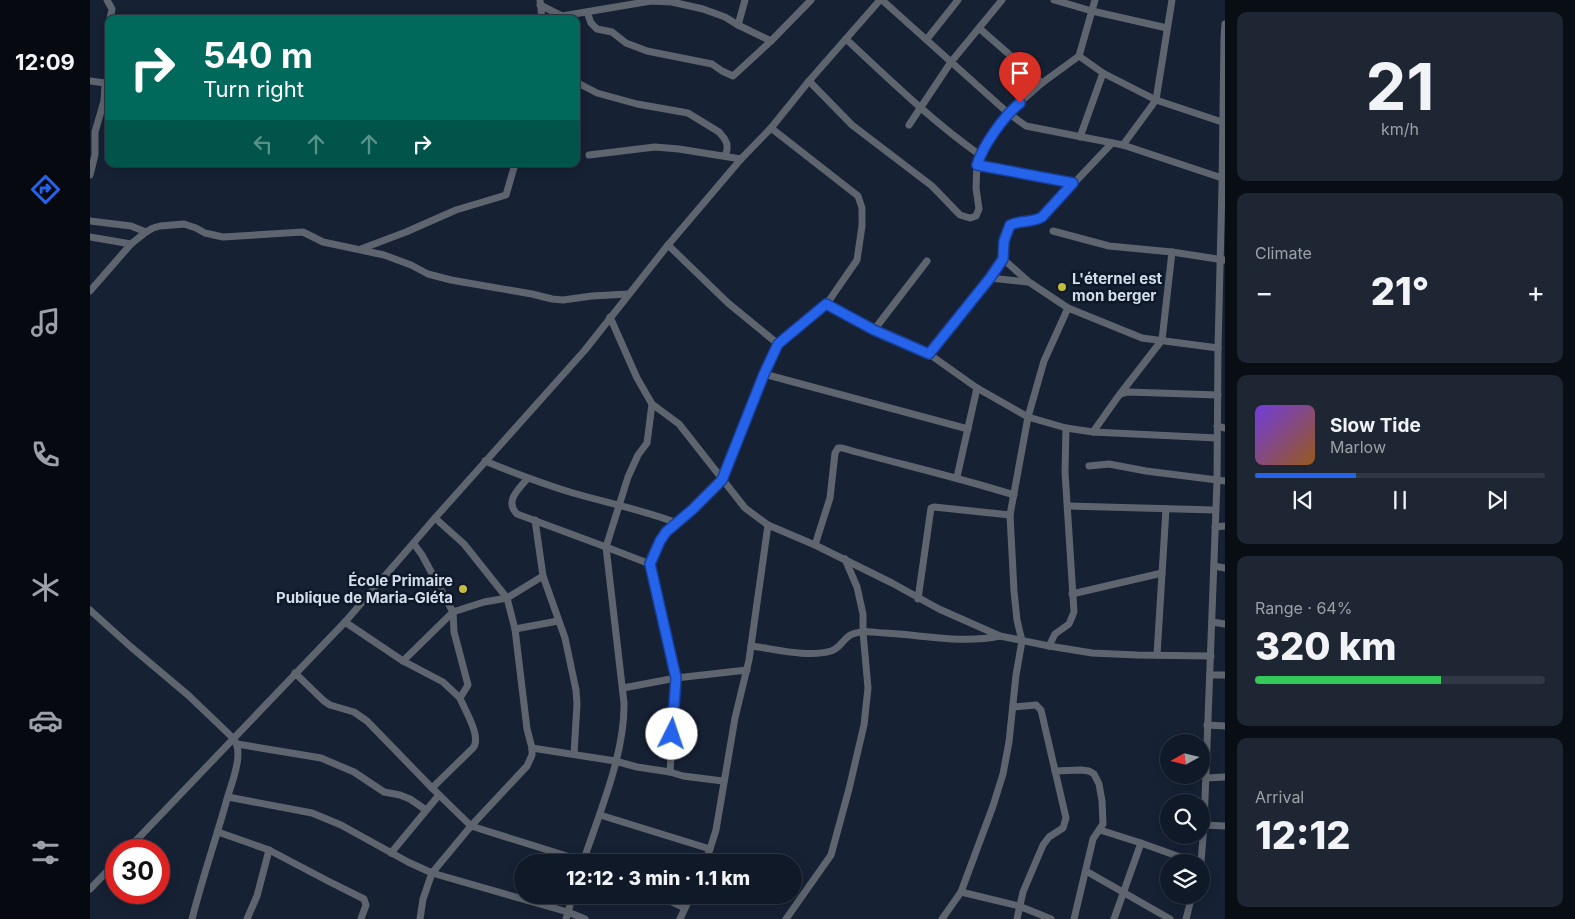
<!DOCTYPE html>
<html lang="en">
<head>
<meta charset="utf-8">
<style>
  :root { --surface:#101927; --page:#1e2633; --text:#f1f3f6; --muted:#9ca0a7; --line:#303844; --accent:#2563eb }
  body { margin:0; font-family:Inter,sans-serif; background:var(--page); color:var(--text); height:100vh; display:flex; flex-direction:column; font-size:19px; white-space:nowrap }
  * { box-sizing:border-box; margin:0 }
  p { font-size:16px; color:var(--muted) }
  .icon { flex:none; width:28px; height:28px; fill:none; stroke:currentColor; stroke-width:2; stroke-linecap:round; stroke-linejoin:round }
  .map { position:relative; flex:1; overflow:hidden }
  .side { display:flex; flex-direction:column; gap:12px; padding:12px; background:#090e15; width:350px }
  .side>* { flex:none }
  .hud { position:absolute; left:15px; top:15px; width:475px; height:152px; border-radius:10px; box-shadow:0 2px 12px #0003,0 0 0 1px var(--line); background:#00695c; color:#fff; overflow:hidden }
  .needle { width:32px; rotate:262deg }
  .fabs { position:absolute; left:1070px; top:734px; display:grid; gap:10px }
  .fabs a { display:grid; place-items:center; width:50px; height:50px; border-radius:50%; background:var(--surface); box-shadow:0 2px 12px #0003,0 0 0 1px var(--line); font-size:25px }
  .speed { position:absolute; left:15px; top:839px; display:flex; gap:10px; font-size:25px; font-weight:700; text-align:center }
  .speed>* { display:grid; place-content:center; width:65px; height:65px; border-radius:50%; background:var(--surface); box-shadow:0 2px 12px #0003,0 0 0 1px var(--line); line-height:1 }
  .speed .limit { border:8px solid #d22; background:#fff; color:#111 }
  .pin { position:absolute; display:grid; place-items:center; width:42px; height:42px; color:#fff; margin:-51px -21px; border-radius:50% 50% 50% 0; rotate:-45deg; box-shadow:0 0 5px #0007 }
  .pin .icon { rotate:45deg }
  .me { position:absolute; width:55px; margin:-28px; rotate:4deg; stroke-linejoin:round; filter:drop-shadow(0 0 4px #0008) }
  .turn { display:flex; align-items:center; gap:18px; height:105px; padding:0 15px; font-size:22px }
  .turn .icon { width:65px; height:65px; stroke-width:2.5 }
  .turn b { display:block; font-size:35px; line-height:42px }
  .lanes { display:flex; align-items:center; height:48px; padding:0 15px; background:#0003; justify-content:center; gap:25px; direction:ltr }
  .lanes .off { opacity:.35 }
  .big { font-size:38px; font-weight:800; line-height:1.1 }
  .side .tile { flex:1; display:flex; flex-direction:column; justify-content:center; gap:8px; min-width:0; padding:0 18px; border-radius:10px; background:var(--page) }
  .side .dial { align-items:center; gap:0 }
  .dial b { font-size:65px; line-height:1 }
  .song { display:flex; align-items:center; gap:15px }
  .cover { width:60px; height:60px; border-radius:8px; background:linear-gradient(135deg,hsl(260 70% 55%),hsl(30 70% 35%)) }
  .played { height:5px; border-radius:2px; background:linear-gradient(90deg,var(--accent) 35%,var(--line) 35%) }
  .keys { display:flex; justify-content:space-around; direction:ltr }
  .heat { display:flex; justify-content:space-between; align-items:center; font-size:28px; direction:ltr }
  .charge { height:8px; border-radius:4px; background:linear-gradient(90deg,#34c759 64%,var(--line) 0) }
  .trip { position:absolute; left:424px; top:854px; width:288px; height:50px; border-radius:25px; background:var(--surface); box-shadow:0 2px 12px #0003,0 0 0 1px var(--line); font-weight:800; line-height:50px; text-align:center }
  main { display:flex; flex:1; min-height:0 }
  .tabs { display:flex; flex-direction:column; width:90px; justify-content:space-around; align-items:center; background:#060a10; color:var(--muted) }
  .tabs .icon { width:35px; height:35px }
  .tabs .current { color:var(--accent) }
  .tabs b { font-size:22px; color:var(--text) }
  .map>svg:first-child { display:block }
  .lines { fill:none; stroke-linecap:round; stroke-linejoin:round }
  .minor { stroke:#5f656f; stroke-width:7 }
  .route-casing { stroke:#184099; stroke-width:12 }
  .route { stroke:#2563eb; stroke-width:9 }
  .poi-dot { fill:#c5bc3d; stroke:#0d1829; stroke-width:2 }
  .labels { text-anchor:middle; dominant-baseline:central; stroke-width:5; stroke-linejoin:round; paint-order:stroke }
  .poi-label { font-size:15px; font-weight:bold; fill:#d4dce9; stroke:#0d1829; text-anchor:start }
</style>
</head>
<body>
<main>
<nav class="tabs">
<b>12:09</b>
<svg class="icon current" aria-label="directions" viewBox="0 0 24 24"><path d="M12 3l9 9-9 9-9-9zM9 14v-3h6M13 9l2 2-2 2"/></svg>
<svg class="icon" aria-label="music" viewBox="0 0 24 24"><path d="M9 18V5l10-2v13"/><circle cx="6" cy="18" r="3"/><circle cx="16" cy="16" r="3"/></svg>
<svg class="icon" aria-label="phone" viewBox="0 0 24 24"><path d="M5 4h4l2 5-3 2q2 4 5 5l2-3 5 2v4C11 20 4 13 5 4z"/></svg>
<svg class="icon" aria-label="climate" viewBox="0 0 24 24"><path d="M12 3v18M4 7l16 10M4 17L20 7"/></svg>
<svg class="icon" aria-label="car" viewBox="0 0 24 24"><path d="M5 17H2v-5l4-1 3-4h7l3 4 3 1v5h-3M9 17h6M6 11h13"/><circle cx="7" cy="17" r="2"/><circle cx="17" cy="17" r="2"/></svg>
<svg class="icon" aria-label="filters" viewBox="0 0 24 24"><path d="M4 7h16M4 17h16"/><circle cx="9" cy="7" r="2"/><circle cx="15" cy="17" r="2"/></svg>
</nav>
<div class="map">
<svg width="1135" height="919" viewBox="0 0 1135 919">
  <rect width="100%" height="100%" fill="#162134"/>
  <g class="lines">
    <g class="minor">
      <polyline points="17,0 22,9 20,19"/>
      <polyline points="450,0 452,19"/>
      <polyline points="792,0 918,113 936,126 1033,145 1132,178"/>
      <polyline points="964,0 1002,11 1077,28"/>
      <polyline points="450,5 472,16 561,1 582,2 613,9 635,17 648,25 681,41 721,0"/>
      <polyline points="497,12 501,23 507,29 522,32 536,43 557,51 622,64 632,71 643,76 681,41"/>
      <polyline points="648,25 655,0"/>
      <polyline points="889,28 952,83"/>
      <path d="M756 39C799 79 842 121 890 155"/>
      <polyline points="837,39 868,0"/>
      <polyline points="989,56 1013,73 1066,100 1132,122"/>
      <polyline points="0,81 15,83 14,101 5,132 5,155 0,175"/>
      <polyline points="719,81 762,125 842,186 870,215 880,218 886,216 889,209 886,188 887,165 890,155 918,113 952,83 989,56 1005,0"/>
      <polyline points="486,82 507,93 547,104 598,113 629,132 634,138 637,144 637,150 635,156"/>
      <polyline points="819,125 861,62 912,0"/>
      <polyline points="990,137 1013,73"/>
      <polyline points="1033,145 1066,100 1082,0"/>
      <polyline points="499,155 565,147 589,149 651,159"/>
      <polyline points="887,165 983,183"/>
      <polyline points="0,221 41,226 56,232"/>
      <polyline points="963,231 1019,246 1082,252 1134,260"/>
      <polyline points="0,237 41,244"/>
      <polyline points="578,245 638,303 688,344"/>
      <polyline points="271,249 316,232 366,210 416,195 425,164"/>
      <polyline points="913,259 939,282 978,308 1052,338 1128,348"/>
      <polyline points="900,278 938,282"/>
      <polyline points="0,291 41,244 56,232 63,228 70,226 94,224 106,228 115,233 133,237 213,232 233,242 294,255 321,265 338,274 361,280 442,294 462,299 473,300 502,296 538,294"/>
      <polyline points="736,305 784,330 839,354 887,388 938,417 976,428 1003,432 1127,438"/>
      <polyline points="520,317 547,378 562,404 589,424 655,508 678,525 725,545 802,583 849,609 910,636 959,646 1002,653 1047,655 1121,656"/>
      <polyline points="784,330 837,261"/>
      <polyline points="839,354 900,278 913,259 914,241 920,225 923,223 949,220 952,217 1022,143"/>
      <polyline points="674,374 878,429"/>
      <polyline points="1031,394 1038,392 1128,395"/>
      <polyline points="1127,426 1135,428"/>
      <polyline points="1003,432 1027,398 1072,340 1082,252"/>
      <path d="M395 461C424 473 453 484 483 493 518 503 553 510 587 523"/>
      <polyline points="999,466 1019,464 1056,471 1135,481"/>
      <polyline points="867,477 887,388"/>
      <path d="M437 479C429 489 414 501 427 514L516 547 560 564"/>
      <polyline points="978,506 1125,510"/>
      <polyline points="445,520 453,576 475,638 486,690 487,704 484,754"/>
      <polyline points="1125,527 1135,526"/>
      <path d="M324 544 332 555 363 612 364 632 378 685 370 698C375 711 392 737 383 748L342 788"/>
      <path d="M725 545 740 498 745 453 748 448H752C809 464 867 477 924 495"/>
      <polyline points="1124,566 1135,568"/>
      <polyline points="982,594 1072,573"/>
      <polyline points="828,599 841,508 844,507 920,515"/>
      <path d="M0 610 41 647 98 695 144 739C147 744 148 748 148 754 148 769 141 785 137 799 126 839 112 879 102 919"/>
      <polyline points="255,622 313,661 353,682 370,698"/>
      <polyline points="1122,622 1135,624"/>
      <polyline points="425,629 468,621"/>
      <path d="M661 646C685 649 718 658 741 651 755 646 752 633 773 632 780 631 788 633 795 633 833 635 873 644 910 636"/>
      <polyline points="959,646 965,634 979,624 984,612 975,472 976,428"/>
      <polyline points="1067,655 1076,509"/>
      <polyline points="313,661 363,612 394,602 417,598 453,576"/>
      <polyline points="205,673 234,701 240,705 264,712 277,721 342,788 381,826 496,862"/>
      <polyline points="1120,675 1135,675"/>
      <polyline points="533,688 586,678 657,670"/>
      <polyline points="923,707 946,705 951,710 976,818 973,828 959,837 953,845 933,892 927,919"/>
      <polyline points="1117,725 1135,726"/>
      <polyline points="147,744 231,758 264,772 294,792 310,795 320,799 336,810"/>
      <polyline points="442,748 525,761 547,767 580,772 593,776 633,781"/>
      <polyline points="965,771 991,770 999,771 1004,774 1009,784 1012,801 1013,824 1003,839 984,919"/>
      <polyline points="580,772 586,678 560,564 570,541 577,532 603,509 632,480 674,374 688,344 736,305 767,260 772,226 772,208 768,196 681,128"/>
      <polyline points="1116,778 1135,777"/>
      <polyline points="138,797 222,813 251,825 318,862 342,873 478,912 495,919"/>
      <polyline points="510,815 620,849"/>
      <polyline points="1114,825 1135,826"/>
      <polyline points="1010,830 1051,843 1104,862"/>
      <polyline points="128,832 179,850 238,881 274,899 276,905 271,919"/>
      <polyline points="37,850 255,622 345,518 495,350 578,245 651,159 681,128 719,81 790,0"/>
      <polyline points="301,853 349,795"/>
      <path d="M493 862C509 814 535 754 534 703L516 547 538 477 548 455 557 443 562 404"/>
      <polyline points="615,862 620,849 626,830 645,718 659,660 678,525"/>
      <polyline points="1111,862 1114,825 1127,481 1128,348 1132,186 1134,38 1135,24"/>
      <polyline points="996,871 1080,919"/>
      <polyline points="0,889 26,862"/>
      <polyline points="871,892 929,906 961,919"/>
      <polyline points="567,895 595,908"/>
      <polyline points="157,919 167,896 179,850"/>
      <polyline points="330,919 333,899 342,873 381,826 437,766 442,755 442,748 437,729 425,629 417,598 374,544 345,518"/>
      <polyline points="476,919 483,895"/>
      <polyline points="590,919 601,895"/>
      <polyline points="696,919 741,855 759,789 774,725 778,688 773,632 773,614 767,587 755,559"/>
      <polyline points="852,919 871,892 903,806 913,774 919,742 926,675 932,641 927,620 924,591 920,515 938,417 954,361 978,308"/>
      <polyline points="1024,919 1051,843"/>
      <polyline points="1096,919 1102,895"/>
    </g>
  </g>
  <g class="lines">
    <g class="route-casing">
      <path id="route" d="M582 734 586 678 560 564 570 541 576 532 603 509 632 480 674 374 688 344 736 304 784 330 839 354 900 278 913 259 914 241 920 225C930 220 943 223 952 217L983 183 887 165C893 145 914 116 930 103"/>
    </g>
    <use href="#route" class="route"/>
  </g>
  <g class="poi-dot">
    <circle cx="972" cy="287" r="5"/>
    <circle cx="373" cy="589" r="5"/>
  </g>
  <g class="labels">
    <g class="poi-label">
      <text x="982" y="278">L'éternel est<tspan x="982" dy="17">mon berger</tspan></text>
      <text x="363" y="580" text-anchor="end">École Primaire<tspan x="363" dy="17">Publique de Maria-Gléta</tspan></text>
    </g>
  </g>
</svg>
<div class="fabs">
<a><svg class="needle" viewBox="-14 -14 28 28"><path d="M0-13l5 13h-10z" fill="#e53935"/><path d="M0 13l5-13h-10z" fill="#9ca0a7"/></svg></a>
<a><svg class="icon" aria-label="search" viewBox="0 0 24 24"><circle cx="10" cy="10" r="6"/><path d="M15 15l6 6"/></svg></a>
<a><svg class="icon" aria-label="layers" viewBox="0 0 24 24"><path d="M12 4l9 5-9 5-9-5zM3 14l9 5 9-5"/></svg></a>
</div>
<div class="speed"><div class="limit">30</div></div>
<div class="pin" style="left:930px;top:103px;background:#d93025"><svg class="icon" aria-label="arrive" viewBox="0 0 24 24"><path d="M6 21V4h12l-3 4 3 4H6"/></svg></div>
<svg class="me" style="left:582px;top:734px" viewBox="-20 -20 40 40"><circle r="19" fill="#fff"/><path d="M0-13L10 11 0 6-10 11z" fill="#2563eb"/></svg>
<div class="trip">12:12 · 3 min · 1.1 km</div>
<div class="hud">
<div class="turn"><svg class="icon" aria-label="right" viewBox="0 0 24 24"><path d="M7 20v-9h11M14 6l5 5-5 5"/></svg><div><b>540 m</b>Turn right</div></div>
<div class="lanes"><svg class="icon off" aria-label="left" viewBox="0 0 24 24"><path d="M17 20v-9H6M10 6l-5 5 5 5"/></svg><svg class="icon off" aria-label="ahead" viewBox="0 0 24 24"><path d="M12 20V5M6 11l6-6 6 6"/></svg><svg class="icon off" aria-label="ahead" viewBox="0 0 24 24"><path d="M12 20V5M6 11l6-6 6 6"/></svg><svg class="icon" aria-label="right" viewBox="0 0 24 24"><path d="M7 20v-9h11M14 6l5 5-5 5"/></svg></div>
</div>
</div>
<section class="side">
<div class="tile dial"><b>21</b><p>km/h</p></div>
<div class="tile"><p>Climate</p>
<div class="heat"><a>−</a><b class="big">21°</b><a>+</a></div>
</div>
<div class="tile">
<div class="song"><i class="cover"></i><div><b>Slow Tide</b><p>Marlow</p></div></div>
<div class="played"></div>
<div class="keys"><svg class="icon" aria-label="previous" viewBox="0 0 24 24"><path d="M18 5L8 12l10 7zM5 5v14"/></svg><svg class="icon" aria-label="pause" viewBox="0 0 24 24"><path d="M8 5v14M16 5v14"/></svg><svg class="icon" aria-label="next" viewBox="0 0 24 24"><path d="M6 5l10 7-10 7zM19 5v14"/></svg></div>
</div>
<div class="tile"><p>Range · 64%</p><b class="big">320 km</b><div class="charge"></div></div>
<div class="tile"><p>Arrival</p><b class="big">12:12</b></div>
</section>
</main>
</body>
</html>
